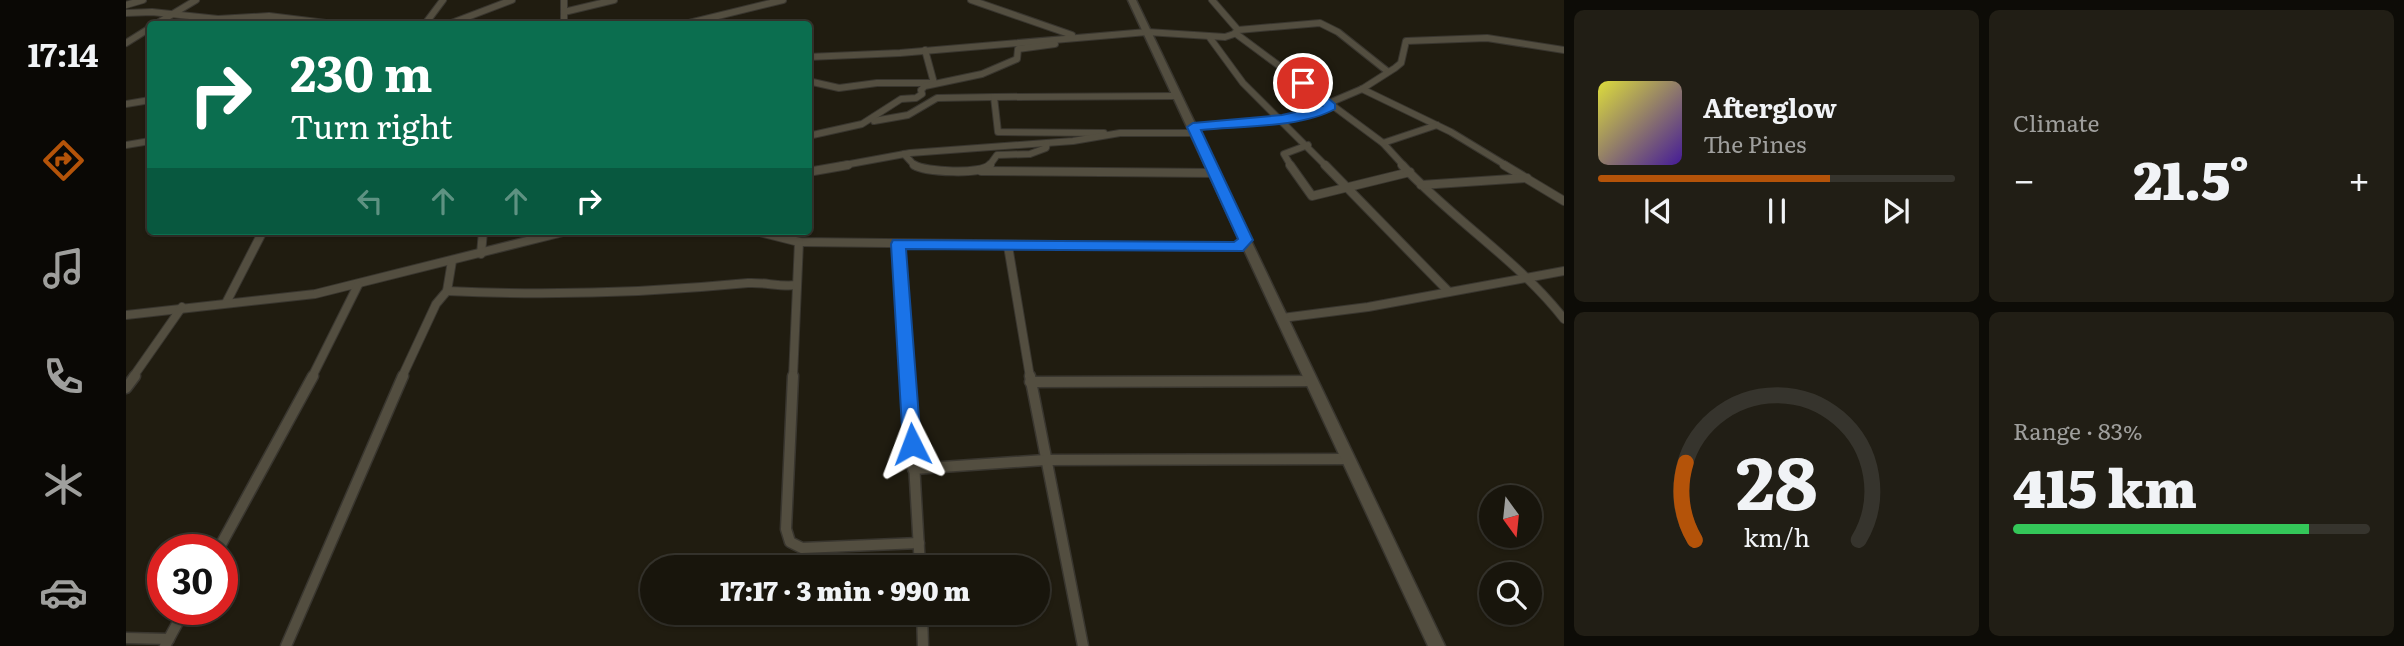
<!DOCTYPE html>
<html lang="en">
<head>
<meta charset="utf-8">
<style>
  :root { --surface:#18150c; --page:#211e15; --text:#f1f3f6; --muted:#9f9f9d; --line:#36342d; --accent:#b45309 }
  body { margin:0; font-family:Literata,serif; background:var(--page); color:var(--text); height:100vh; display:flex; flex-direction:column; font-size:26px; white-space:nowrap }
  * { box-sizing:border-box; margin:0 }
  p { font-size:23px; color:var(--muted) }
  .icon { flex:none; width:38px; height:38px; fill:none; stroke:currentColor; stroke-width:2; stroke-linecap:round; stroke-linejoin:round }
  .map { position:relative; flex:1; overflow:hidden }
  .side { display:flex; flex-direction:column; gap:10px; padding:10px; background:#0d0c07; width:840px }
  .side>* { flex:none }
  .hud { position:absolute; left:21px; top:21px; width:665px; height:214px; border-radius:7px; box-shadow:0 2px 5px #0004,0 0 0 2px var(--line); background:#0b6e4f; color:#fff; overflow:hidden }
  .needle { width:46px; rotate:165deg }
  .buttons { position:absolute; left:1353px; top:485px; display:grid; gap:14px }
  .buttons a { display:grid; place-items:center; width:63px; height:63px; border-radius:50%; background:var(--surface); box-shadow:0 2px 5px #0004,0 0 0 2px var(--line); font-size:35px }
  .speed { position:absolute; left:21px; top:534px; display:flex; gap:14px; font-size:35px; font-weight:700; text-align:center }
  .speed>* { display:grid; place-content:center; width:91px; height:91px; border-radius:50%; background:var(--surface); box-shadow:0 2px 5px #0004,0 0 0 2px var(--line); line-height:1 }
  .speed .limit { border:10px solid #d22; background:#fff; color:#111 }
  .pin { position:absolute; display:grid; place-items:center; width:60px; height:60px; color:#fff; margin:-30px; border:4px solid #fff; border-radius:50%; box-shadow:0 2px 7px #0007 }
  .me { position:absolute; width:77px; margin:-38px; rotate:357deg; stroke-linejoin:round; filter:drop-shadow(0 0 5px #0008) }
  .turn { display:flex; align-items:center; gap:24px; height:147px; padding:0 28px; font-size:32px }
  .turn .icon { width:91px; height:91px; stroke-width:2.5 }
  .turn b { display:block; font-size:49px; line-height:60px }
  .lanes { display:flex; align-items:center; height:66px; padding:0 28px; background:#0003; justify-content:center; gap:35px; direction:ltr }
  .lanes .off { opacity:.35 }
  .big { font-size:52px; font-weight:800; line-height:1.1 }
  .side .widget { flex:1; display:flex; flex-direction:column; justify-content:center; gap:10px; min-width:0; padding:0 24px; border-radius:10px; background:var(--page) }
  .side .dial { align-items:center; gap:0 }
  .dial svg { height:182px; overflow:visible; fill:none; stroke:var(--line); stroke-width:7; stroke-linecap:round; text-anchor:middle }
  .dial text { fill:var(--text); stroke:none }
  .song { display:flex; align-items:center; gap:21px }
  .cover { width:84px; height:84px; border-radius:10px; background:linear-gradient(135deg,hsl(60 70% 55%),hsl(260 70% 35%)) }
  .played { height:7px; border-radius:4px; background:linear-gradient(90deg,var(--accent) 65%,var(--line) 65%) }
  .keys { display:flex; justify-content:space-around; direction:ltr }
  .heat { display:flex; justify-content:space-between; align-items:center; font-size:38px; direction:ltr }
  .charge { height:10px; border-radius:5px; background:linear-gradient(90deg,#34c759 83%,var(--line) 0) }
  .side .tiles { flex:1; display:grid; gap:10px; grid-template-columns:repeat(2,1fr) }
  .trip { position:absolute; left:514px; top:555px; width:410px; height:70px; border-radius:35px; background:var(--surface); box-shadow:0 2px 5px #0004,0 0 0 2px var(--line); font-weight:800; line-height:70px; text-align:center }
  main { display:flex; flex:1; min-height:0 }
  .dock { display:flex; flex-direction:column; width:126px; justify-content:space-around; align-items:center; background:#0a0805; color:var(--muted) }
  .dock .icon { width:49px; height:49px }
  .dock .selected { color:var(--accent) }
  .dock b { font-size:32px; color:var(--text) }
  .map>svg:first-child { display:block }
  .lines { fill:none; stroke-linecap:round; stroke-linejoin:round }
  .street-far2-casing { stroke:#39362f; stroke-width:8 }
  .street-far1-casing { stroke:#39362f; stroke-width:10 }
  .street-casing { stroke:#39362f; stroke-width:13 }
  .secondary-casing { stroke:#39362f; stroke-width:3 }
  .street-far2 { stroke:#534e40; stroke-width:6 }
  .street-far1 { stroke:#534e40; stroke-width:8 }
  .street { stroke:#534e40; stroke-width:10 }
  .secondary { fill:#534e40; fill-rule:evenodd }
  .route { fill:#1a73e8; stroke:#114b97; stroke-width:2 }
</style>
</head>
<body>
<main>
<nav class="dock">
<b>17:14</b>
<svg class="icon selected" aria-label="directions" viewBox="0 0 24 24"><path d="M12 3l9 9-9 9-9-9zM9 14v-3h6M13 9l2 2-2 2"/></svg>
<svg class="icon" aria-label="music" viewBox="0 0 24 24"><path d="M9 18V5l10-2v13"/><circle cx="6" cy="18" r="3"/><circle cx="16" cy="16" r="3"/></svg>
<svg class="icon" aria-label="phone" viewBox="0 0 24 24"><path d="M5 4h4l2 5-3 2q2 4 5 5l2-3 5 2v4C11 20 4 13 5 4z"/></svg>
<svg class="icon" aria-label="climate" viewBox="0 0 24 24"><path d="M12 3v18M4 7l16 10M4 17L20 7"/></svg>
<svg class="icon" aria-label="car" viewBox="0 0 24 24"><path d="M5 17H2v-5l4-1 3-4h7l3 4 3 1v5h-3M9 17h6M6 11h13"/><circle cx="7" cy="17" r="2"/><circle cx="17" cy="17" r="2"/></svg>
</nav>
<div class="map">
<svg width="1438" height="646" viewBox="0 0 1438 646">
  <rect width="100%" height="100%" fill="#201c10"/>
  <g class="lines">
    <g class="street-far2-casing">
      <g id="street-far2">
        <polyline points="438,0 438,24"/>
        <polyline points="845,0 946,35"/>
        <polyline points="1086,0 1112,30"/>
        <polyline points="0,5 17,0"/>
        <polyline points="438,12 488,0"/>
        <polyline points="0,13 26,12 92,19 143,16 208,24"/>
        <polyline points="30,24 70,0"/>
        <polyline points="299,24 317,0"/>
        <polyline points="323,24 386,0"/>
        <polyline points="559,24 657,0"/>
        <polyline points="1109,33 1257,143 1278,166"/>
        <polyline points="1084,38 1117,83 1200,166"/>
        <polyline points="0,43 24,28"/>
        <polyline points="682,57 774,53 1021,32 1099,37 1111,33 1112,30 1194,23 1212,32 1261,71"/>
        <polyline points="682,81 713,88 751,83 808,83 799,50"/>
        <polyline points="1236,89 1325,132 1381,166"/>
        <polyline points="0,104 24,100"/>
        <polyline points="748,121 782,115 811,98 868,97"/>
        <polyline points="978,133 872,132 868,97 1050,96"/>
        <polyline points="682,136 736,124 775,99 790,98 796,94 795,90 799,86 856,74 891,59 892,49 929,44"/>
        <polyline points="1257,143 1311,125"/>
        <polyline points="0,145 24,141"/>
        <polyline points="778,154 789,166"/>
        <polyline points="713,166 784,153 947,141 994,133 1064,133 1067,127 1158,120 1192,112 1204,106 1203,103 1236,89 1269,68 1275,63 1280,41 1361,38 1438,50"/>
        <polyline points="863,166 871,155 904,154 920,148 921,143"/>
        <polyline points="1165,166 1158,154 1182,145"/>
      </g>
    </g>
    <g class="street-far1-casing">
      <g id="street-far1">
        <path d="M788 165C799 172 856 175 864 165"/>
        <polyline points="1164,165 1186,196 1284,172"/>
        <polyline points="1199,165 1323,292"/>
        <path d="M1276 165C1327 220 1392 260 1438 319"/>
        <polyline points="1378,165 1438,201"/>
        <polyline points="855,171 1088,173"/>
        <polyline points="682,172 722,165"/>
        <polyline points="1295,185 1401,178"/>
        <polyline points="630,231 673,242 1111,247 1120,240"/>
        <polyline points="772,244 784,377"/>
        <polyline points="882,246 904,377"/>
        <polyline points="355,254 357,231"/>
        <path d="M321 291C425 296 519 293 622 283 638 282 654 287 670 285"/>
        <polyline points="100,303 137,231"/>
        <polyline points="0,315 189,294 441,231"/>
        <polyline points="1156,318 1242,307 1438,271"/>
        <polyline points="7,377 56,307"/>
        <polyline points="186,377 232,285"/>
        <polyline points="276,377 310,304 321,291 326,261"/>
        <polyline points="667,377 673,242"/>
      </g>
    </g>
    <g class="street-casing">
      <g id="street">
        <polyline points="667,376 660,529 664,542 676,548 793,543"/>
        <polyline points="783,376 794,567"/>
        <polyline points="904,376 957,646"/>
        <polyline points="904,382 1184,381"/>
        <polyline points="0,388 9,376"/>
        <polyline points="787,469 919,460 1221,459"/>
        <polyline points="92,550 187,376"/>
        <polyline points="796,612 797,646"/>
        <polyline points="0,638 43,639"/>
        <polyline points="39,646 59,609"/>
        <polyline points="160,646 277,376"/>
      </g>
    </g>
    <g class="secondary-casing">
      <polygon id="secondary" points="1002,0 1010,0 1319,646 1302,646"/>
    </g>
    <use href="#street-far2" class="street-far2"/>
    <use href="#street-far1" class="street-far1"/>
    <use href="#street" class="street"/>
    <use href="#secondary" class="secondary"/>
  </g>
  <path class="route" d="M1172 80H1181L1209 104V109C1175 128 1114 126 1075 130L1127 240 1117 251 780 249 795 444 792 449 786 451 780 449 777 444 765 244 767 240 1108 242 1112 239 1061 127 1067 123 1156 115 1196 106 1172 85Z"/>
</svg>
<div class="buttons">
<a><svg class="needle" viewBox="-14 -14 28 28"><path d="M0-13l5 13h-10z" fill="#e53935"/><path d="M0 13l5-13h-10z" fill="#9f9f9d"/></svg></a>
<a><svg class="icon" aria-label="search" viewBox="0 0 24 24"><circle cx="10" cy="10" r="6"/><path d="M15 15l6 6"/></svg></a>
</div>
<div class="speed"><div class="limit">30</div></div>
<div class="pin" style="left:1177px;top:83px;background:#d93025"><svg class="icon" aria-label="arrive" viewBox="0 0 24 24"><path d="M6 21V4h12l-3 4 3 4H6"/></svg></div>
<svg class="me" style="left:786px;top:444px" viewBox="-20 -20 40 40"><path d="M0-17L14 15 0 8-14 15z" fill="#1a73e8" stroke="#fff" stroke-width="4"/></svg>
<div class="trip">17:17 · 3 min · 990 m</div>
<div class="hud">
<div class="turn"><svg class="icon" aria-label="right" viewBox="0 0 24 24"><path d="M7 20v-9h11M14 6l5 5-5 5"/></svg><div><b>230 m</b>Turn right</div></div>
<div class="lanes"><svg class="icon off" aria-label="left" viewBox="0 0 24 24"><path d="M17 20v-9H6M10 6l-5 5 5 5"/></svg><svg class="icon off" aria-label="ahead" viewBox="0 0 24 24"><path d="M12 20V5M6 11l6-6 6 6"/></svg><svg class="icon off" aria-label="ahead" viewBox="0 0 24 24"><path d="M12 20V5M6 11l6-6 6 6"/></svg><svg class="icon" aria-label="right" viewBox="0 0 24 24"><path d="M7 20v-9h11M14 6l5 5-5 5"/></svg></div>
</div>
</div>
<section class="side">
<div class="tiles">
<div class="widget">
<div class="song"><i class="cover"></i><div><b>Afterglow</b><p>The Pines</p></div></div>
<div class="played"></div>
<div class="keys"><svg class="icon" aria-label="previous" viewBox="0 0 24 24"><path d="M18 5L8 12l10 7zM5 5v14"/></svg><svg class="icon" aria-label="pause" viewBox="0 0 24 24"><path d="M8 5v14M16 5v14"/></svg><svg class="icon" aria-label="next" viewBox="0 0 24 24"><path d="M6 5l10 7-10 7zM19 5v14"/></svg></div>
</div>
<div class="widget"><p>Climate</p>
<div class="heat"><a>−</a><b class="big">21.5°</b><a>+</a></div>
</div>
<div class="widget dial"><svg viewBox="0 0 100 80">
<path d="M14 69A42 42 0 1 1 86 69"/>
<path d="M14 69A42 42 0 0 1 10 35" stroke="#b45309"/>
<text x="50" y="56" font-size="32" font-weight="700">28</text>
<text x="50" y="72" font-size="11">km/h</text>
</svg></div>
<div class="widget"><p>Range · 83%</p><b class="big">415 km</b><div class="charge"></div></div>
</div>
</section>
</main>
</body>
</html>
